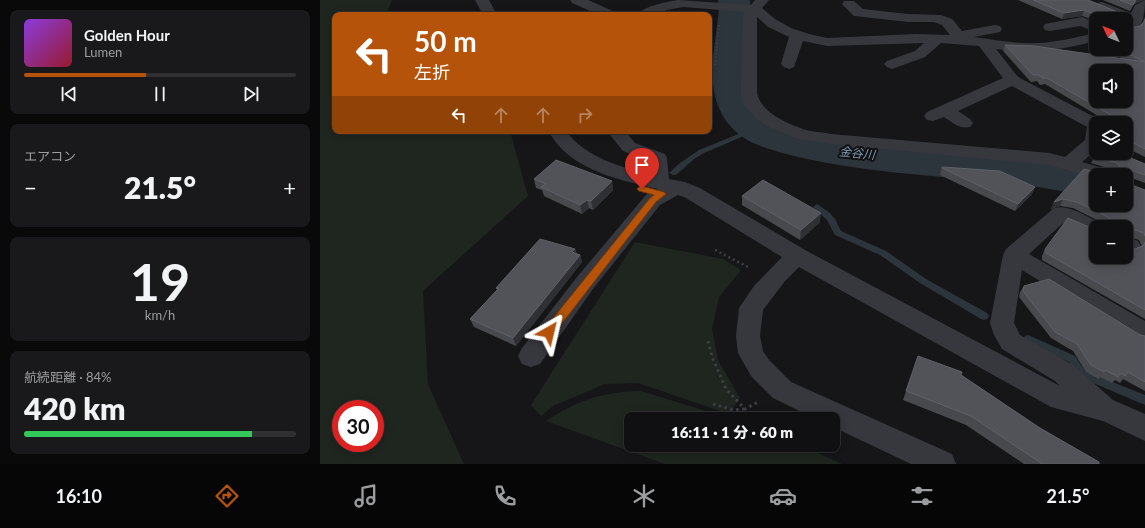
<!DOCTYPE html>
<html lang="ja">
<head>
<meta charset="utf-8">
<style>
  :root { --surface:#101012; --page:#19191b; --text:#f1f3f6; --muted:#9c9d9f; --line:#303032; --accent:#b45309 }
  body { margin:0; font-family:Lato,"Noto Sans JP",sans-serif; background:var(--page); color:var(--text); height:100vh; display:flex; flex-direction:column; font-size:15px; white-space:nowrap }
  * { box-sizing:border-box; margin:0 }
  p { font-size:13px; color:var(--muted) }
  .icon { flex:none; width:22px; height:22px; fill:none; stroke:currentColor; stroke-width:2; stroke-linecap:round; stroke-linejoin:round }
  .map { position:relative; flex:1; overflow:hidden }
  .panel { display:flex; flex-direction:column; gap:10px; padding:10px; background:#09090a; width:320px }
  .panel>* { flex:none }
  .guide { position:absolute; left:12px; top:12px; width:380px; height:122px; border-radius:8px; box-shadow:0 2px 10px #0003,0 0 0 1px var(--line); background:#b45309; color:#fff; overflow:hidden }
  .needle { width:26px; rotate:313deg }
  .buttons { position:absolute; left:769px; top:12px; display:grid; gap:8px }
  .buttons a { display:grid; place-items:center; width:44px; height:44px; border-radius:8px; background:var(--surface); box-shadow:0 2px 10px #0003,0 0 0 1px var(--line); font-size:20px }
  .speed { position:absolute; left:12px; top:400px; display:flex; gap:8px; font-size:20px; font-weight:700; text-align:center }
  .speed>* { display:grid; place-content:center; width:52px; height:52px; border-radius:50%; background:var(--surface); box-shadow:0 2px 10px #0003,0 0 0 1px var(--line); line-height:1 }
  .speed .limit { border:6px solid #d22; background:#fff; color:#111 }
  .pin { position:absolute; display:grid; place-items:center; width:34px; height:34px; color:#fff; margin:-41px -17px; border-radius:50% 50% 50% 0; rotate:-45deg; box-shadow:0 0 4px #0007 }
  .pin .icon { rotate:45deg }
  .me { position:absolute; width:44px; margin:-22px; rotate:37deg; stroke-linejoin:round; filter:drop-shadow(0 0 3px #0008) }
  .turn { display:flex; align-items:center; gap:14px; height:84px; padding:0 16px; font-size:18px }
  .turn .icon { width:52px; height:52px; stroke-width:2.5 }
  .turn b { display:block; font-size:28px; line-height:34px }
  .lanes { display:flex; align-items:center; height:38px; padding:0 16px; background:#0003; justify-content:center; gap:20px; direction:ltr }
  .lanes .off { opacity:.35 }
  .big { font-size:30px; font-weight:800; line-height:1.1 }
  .panel .widget { flex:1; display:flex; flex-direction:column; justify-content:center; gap:6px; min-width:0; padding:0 14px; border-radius:8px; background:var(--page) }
  .panel .dial { align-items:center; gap:0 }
  .dial b { font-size:52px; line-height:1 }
  .song { display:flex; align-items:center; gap:12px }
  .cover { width:48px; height:48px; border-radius:6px; background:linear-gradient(135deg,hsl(270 70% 55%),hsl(350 70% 35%)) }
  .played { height:4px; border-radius:2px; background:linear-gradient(90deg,var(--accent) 45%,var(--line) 45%) }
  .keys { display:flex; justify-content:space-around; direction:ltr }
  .heat { display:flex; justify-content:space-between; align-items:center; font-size:22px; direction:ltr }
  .charge { height:6px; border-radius:3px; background:linear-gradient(90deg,#34c759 84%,var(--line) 0) }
  .trip { position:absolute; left:304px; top:412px; width:216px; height:40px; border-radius:8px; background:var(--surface); box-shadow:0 2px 10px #0003,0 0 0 1px var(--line); font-weight:800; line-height:40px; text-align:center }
  .tabs { display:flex; height:64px; justify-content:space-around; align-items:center; background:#060607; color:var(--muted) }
  .tabs .icon { width:28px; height:28px }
  .tabs .on { color:var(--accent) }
  .tabs b { font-size:18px; color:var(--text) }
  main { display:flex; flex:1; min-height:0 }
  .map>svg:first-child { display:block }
  .green { fill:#1e261f; fill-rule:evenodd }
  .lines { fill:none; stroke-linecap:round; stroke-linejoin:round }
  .stream { fill:#2c353c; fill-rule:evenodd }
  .river { fill:#2c353c; fill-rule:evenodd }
  .path-far2 { stroke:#3d3f44; stroke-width:2; stroke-dasharray:1.5 2; stroke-linecap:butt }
  .path-far1 { stroke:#3d3f44; stroke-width:2.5; stroke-dasharray:2 3; stroke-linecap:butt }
  .path { stroke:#3d3f44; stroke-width:3; stroke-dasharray:2.5 3.5; stroke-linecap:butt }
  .minor { fill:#37383d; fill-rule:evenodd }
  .wall { fill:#47494d; fill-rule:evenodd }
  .shaded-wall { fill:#2f3033 }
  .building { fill:#525359; stroke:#5f6168; fill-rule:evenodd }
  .route { fill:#b45309; stroke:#753606 }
  .labels { text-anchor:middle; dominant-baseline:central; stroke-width:4; stroke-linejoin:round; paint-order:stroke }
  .water-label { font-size:12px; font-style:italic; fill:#7f9bb3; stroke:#111113 }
</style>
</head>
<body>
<main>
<section class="panel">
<div class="widget">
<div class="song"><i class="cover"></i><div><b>Golden Hour</b><p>Lumen</p></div></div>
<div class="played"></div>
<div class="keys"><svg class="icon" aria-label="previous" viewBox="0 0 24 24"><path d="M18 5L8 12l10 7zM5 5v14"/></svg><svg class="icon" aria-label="pause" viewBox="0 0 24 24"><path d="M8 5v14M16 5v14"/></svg><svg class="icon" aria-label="next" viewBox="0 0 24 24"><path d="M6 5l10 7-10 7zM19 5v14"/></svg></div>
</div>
<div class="widget"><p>エアコン</p>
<div class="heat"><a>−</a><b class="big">21.5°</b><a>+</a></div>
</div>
<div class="widget dial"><b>19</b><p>km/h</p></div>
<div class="widget"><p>航続距離 · 84%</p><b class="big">420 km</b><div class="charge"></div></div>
</section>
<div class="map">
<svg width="825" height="464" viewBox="0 0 825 464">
  <rect width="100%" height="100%" fill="#161618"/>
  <g class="green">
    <path d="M0 0H72L66 15H15V131H190L208 196 103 291 108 384 144 464H0ZM21 409H55V443H21Z"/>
    <polygon points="315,242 403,259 421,270 399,297 392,329 398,360 420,398 409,414 318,383 285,384 233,406 221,416 211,405"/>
    <path d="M321 391 412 419H311V445H480L522 464H345L226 421C259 400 281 392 321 391Z"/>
  </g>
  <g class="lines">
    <g class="stream">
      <polygon points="436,127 439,129 438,130 384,153 374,159 356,175 353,175 349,173 360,163 379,150"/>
      <polygon points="497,204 510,213 515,219 521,231 566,251 606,279 667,313 669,316 667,319 664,320 661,319 600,283 560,255 515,235 507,220 493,207"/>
      <polygon points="708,335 755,356 765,371 825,395 825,405 759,377 749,362 705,342 703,339 705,336"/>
    </g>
    <path class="river" d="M398 0H430L431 9 430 71 434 94 439 109 460 124 489 133 531 140 743 161 792 173 793 175H776V199C749 192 723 187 696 184 633 177 569 174 507 163 482 158 455 153 431 142 421 137 408 126 403 116 384 84 396 43 399 9Z"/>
    <polyline class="path-far2" points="395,65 399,25"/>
    <polyline class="path-far1" points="395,250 430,268"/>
    <g class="path">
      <polyline points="388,341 392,357 406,389 425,409 438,402"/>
      <polyline points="393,404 414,410 425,409"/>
    </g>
    <g class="minor">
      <polygon points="155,0 169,0 177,15 163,15"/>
      <polygon points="250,0 268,0 295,12 297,15 279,15 252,3"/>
      <path d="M358 0 431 5 435 0H449L442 8 455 19 471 28 489 34 507 38 596 34 630 35 622 25 614 22H588L534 16 522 4 524 1H534L543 9 588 14 621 15 632 19 642 31 675 25 680 26 682 29 680 32 654 37C675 40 697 44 719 43 738 42 757 37 776 33V41C742 50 711 54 676 49L698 77 782 121 783 123H776V150L762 162 793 171 796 175H776V178L729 165 511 144 479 139 451 128 437 119 423 103 421 93 423 16 425 12 363 7 347 10 336 15H317C323 6 347 2 358 0ZM437 17 448 27 469 37 461 64 464 67 469 69 474 67 483 41 507 46 604 43 595 51 567 61 564 64 567 67 572 69 605 57 621 43 659 46 683 78 607 112 604 116 607 120 613 121 624 117C633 123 639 129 650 127L653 123 650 119 638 111 692 86 767 127 765 140 745 157 729 153 511 134C502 132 491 132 483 129 465 123 441 112 437 93Z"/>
      <path d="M825 0C825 11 824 22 817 31L812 32 806 30 807 22 806 19H801L777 9 775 6 777 3 782 2 811 13 815 5Z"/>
      <polygon points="762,17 776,23 776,32 760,26 730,31 725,30 723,27 725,24"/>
      <path d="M228 131H246C265 157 300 167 330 174L329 161 303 151 287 131H305L315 143 345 154 347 158 349 179 365 182 380 188 485 250 740 386 735 381 682 349 674 335 670 323 683 255 686 249 734 208C750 204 769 218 783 225L785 227H776V237L743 223 709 254 825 321V343L816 340 702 270 694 323 700 335 753 365 793 400 825 414V441L783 421 731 407 479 267 465 281 443 310 440 336 443 351 449 360 471 382 632 454 636 464H591L513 427V419H496L453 398 431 376 418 353 416 336 419 308 434 286 462 257 366 198 358 195 340 205 273 289 220 364 211 367 202 364 198 356 202 348 257 277 326 195 338 189C305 181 263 173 239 146 235 142 232 136 228 131Z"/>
      <polygon points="806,236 818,241 821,246 818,251 810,254 806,253"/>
    </g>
  </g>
  <g class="wall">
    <path d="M698 0H768L803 14 808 15V25L815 27 820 26 822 24 825 17V157L807 148 806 149V123H790L725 84 720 85 717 81 711 82 683 51 685 45 714 46 803 59 783 49H806V19H776V21L762 16 742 19ZM776 71H806V101H776Z"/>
    <polygon points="783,0 824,0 814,4 810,11"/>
    <path d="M775 156 825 164V183L809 177V184L825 190V319L722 260V256L725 249 776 257 806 227H778L781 222 753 208 740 206 731 209 734 202 779 173 794 170 771 163ZM809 237 819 240 822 246 815 249 809 247Z"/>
    <polygon points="622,167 715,187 712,194 695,211 620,175"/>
    <polygon points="214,179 292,181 293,190 273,210 269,208 262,214 224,196 222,190 216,188"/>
    <polygon points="422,196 500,222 480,240 422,205"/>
    <polygon points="255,249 257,254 260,255 262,262 196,346 154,327 150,319 177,290 176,288"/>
    <polygon points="704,286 825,336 825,391 803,379 800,383 795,380 792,383 780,377 779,379 766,372 753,351 731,338 699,297 700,292"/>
    <polygon points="598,356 641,375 720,428 779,464 704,464 646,425 583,400"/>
  </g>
  <g class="shaded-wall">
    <polygon points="816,0 824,0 814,4 810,11"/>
    <polygon points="764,10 762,16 742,19 744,13"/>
    <polygon points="292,181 293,190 273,210 271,201"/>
    <polygon points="715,187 712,194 695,211 698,204"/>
    <polygon points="743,199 740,206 731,209 734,202"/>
    <polygon points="267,200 269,208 262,214 260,205"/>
    <polygon points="501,213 500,222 480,240 481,230"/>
    <polygon points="255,249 258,257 252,252"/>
    <polygon points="260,255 262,262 196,346 193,338"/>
  </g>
  <g class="building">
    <polygon points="713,0 768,0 803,14 808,15 808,25 815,27 820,26 824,22 825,19 825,62 799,49 806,49 806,19 779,19 779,16 764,10 744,13"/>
    <polygon points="800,0 816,0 813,5"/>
    <path d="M685 45 714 46 825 62V149L810 141H808V145H806V123H792L796 118 727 78H722L719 75H713ZM776 71H806V101H776Z"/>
    <path d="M778 153H799L825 164V175L809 169V184L825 190V236L824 233 809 228V247L815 249 824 245 825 242V310L726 253 725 249 748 218 776 230V257H806V227H781V222H789L790 220 788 217 757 202 743 199 734 202 764 169 779 173 781 170H800L801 168 797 163 775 156ZM776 175H806V205H776Z"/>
    <polygon points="236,160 292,181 271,201 267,200 260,205 221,187 226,184 214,179"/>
    <polygon points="622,167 680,171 715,187 698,204 622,168"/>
    <polygon points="443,180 501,213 481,230 422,196"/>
    <polygon points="220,239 255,249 252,252 260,255 193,338 150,319 178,289 176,288"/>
    <polygon points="729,279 820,335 825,336 825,382 808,372 805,376 800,373 798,377 785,370 784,372 771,365 757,344 735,332 703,291 704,286"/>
    <polygon points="598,356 642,372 641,375 720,428 779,462 779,464 721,464 721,463 651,416 586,391"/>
  </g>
  <polygon class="route" points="322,186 344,192 346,194 336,202 233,335 229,336 225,335 224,332 225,328 330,198 334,195 319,191 317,189 319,187"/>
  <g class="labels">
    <g class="water-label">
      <text transform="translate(537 153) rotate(6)">金谷川</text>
    </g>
  </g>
</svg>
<div class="buttons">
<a><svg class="needle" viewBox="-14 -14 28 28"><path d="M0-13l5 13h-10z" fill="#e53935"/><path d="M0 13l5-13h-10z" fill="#9c9d9f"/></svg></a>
<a><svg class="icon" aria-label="sound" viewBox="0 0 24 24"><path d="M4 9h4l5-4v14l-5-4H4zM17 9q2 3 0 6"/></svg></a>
<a><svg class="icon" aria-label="layers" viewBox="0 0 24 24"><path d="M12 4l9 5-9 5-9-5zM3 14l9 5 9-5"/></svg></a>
<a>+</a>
<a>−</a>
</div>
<div class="speed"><div class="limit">30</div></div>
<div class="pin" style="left:322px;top:189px;background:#d93025"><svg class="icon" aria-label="arrive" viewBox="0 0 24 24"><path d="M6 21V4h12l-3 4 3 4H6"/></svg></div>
<svg class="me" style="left:229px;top:332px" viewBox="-20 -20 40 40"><path d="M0-17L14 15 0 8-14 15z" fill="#b45309" stroke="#fff" stroke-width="4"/></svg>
<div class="trip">16:11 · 1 分 · 60 m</div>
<div class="guide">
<div class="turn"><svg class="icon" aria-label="left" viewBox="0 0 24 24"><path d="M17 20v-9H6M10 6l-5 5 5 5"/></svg><div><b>50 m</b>左折</div></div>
<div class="lanes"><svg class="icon" aria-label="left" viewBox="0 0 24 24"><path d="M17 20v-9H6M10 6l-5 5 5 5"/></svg><svg class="icon off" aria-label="ahead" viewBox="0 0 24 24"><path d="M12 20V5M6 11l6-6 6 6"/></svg><svg class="icon off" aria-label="ahead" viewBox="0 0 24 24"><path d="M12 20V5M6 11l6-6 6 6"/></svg><svg class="icon off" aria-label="right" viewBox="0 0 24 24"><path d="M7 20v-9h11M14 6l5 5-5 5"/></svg></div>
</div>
</div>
</main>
<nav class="tabs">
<b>16:10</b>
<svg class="icon on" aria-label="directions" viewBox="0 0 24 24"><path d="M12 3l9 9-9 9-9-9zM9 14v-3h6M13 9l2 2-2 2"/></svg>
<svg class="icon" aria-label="music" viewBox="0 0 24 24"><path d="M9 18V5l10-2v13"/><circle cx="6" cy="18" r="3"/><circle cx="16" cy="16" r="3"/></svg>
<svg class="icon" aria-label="phone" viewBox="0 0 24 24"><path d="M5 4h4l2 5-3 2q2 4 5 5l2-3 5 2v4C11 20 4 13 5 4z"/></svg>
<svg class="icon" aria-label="climate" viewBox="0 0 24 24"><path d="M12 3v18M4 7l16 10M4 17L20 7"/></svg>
<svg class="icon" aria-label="car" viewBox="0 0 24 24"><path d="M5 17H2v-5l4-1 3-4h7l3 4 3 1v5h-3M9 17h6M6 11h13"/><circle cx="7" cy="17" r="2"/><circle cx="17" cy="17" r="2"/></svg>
<svg class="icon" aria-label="filters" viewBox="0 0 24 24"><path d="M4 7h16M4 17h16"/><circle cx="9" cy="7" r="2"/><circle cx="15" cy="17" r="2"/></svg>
<b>21.5°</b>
</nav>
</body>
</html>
